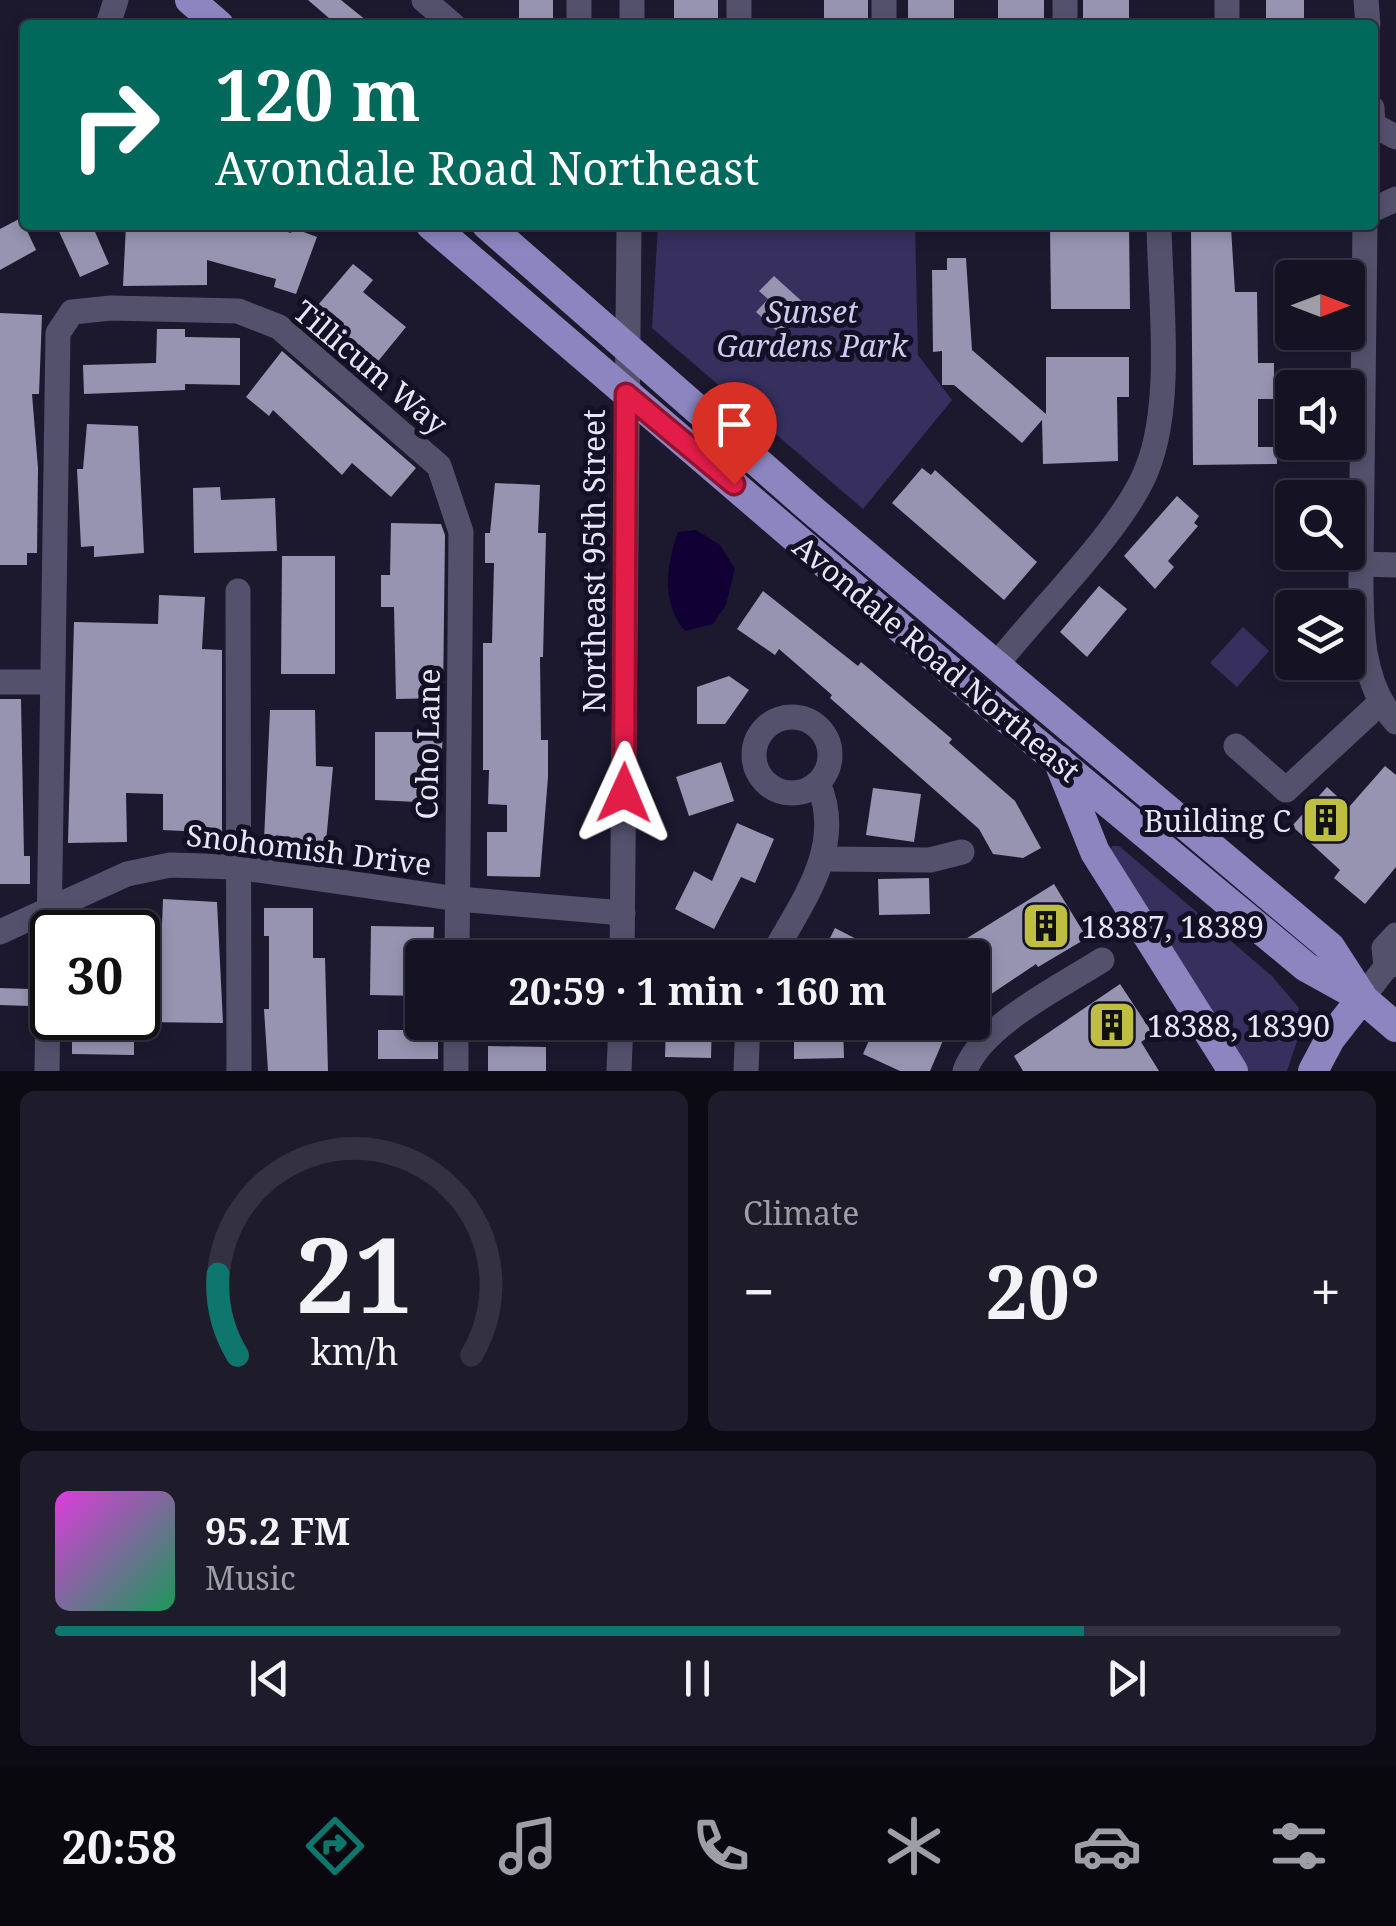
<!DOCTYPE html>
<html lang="en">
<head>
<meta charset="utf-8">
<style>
  :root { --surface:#151323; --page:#1e1c2b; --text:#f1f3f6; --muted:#9d9ea6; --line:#343241; --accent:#0f766e }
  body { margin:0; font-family:"Noto Serif",serif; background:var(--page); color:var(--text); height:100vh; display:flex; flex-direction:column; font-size:38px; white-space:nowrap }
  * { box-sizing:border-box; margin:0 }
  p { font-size:32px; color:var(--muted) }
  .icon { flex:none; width:55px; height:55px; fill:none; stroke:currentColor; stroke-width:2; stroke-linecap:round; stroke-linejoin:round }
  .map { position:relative; height:1071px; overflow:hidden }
  .sheet { display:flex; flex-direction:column; gap:20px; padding:20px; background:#0c0a13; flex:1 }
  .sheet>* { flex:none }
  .hud { position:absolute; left:20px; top:20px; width:1358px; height:210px; border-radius:10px; box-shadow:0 5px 15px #0003,0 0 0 2px var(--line); background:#00695c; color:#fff; overflow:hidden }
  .needle { width:65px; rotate:90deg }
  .fabs { position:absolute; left:1275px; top:260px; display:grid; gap:20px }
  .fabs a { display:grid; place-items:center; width:90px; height:90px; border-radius:10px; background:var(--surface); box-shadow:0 5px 15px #0003,0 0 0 2px var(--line); font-size:50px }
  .speed { position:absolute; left:30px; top:910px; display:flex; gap:20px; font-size:50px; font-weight:700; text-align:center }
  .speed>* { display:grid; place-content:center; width:130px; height:130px; border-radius:50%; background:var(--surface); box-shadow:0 5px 15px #0003,0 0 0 2px var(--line); line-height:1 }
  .speed .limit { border:5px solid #111; border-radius:15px; background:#fff; color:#111 }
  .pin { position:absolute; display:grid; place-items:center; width:85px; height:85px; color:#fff; margin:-102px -42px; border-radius:50% 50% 50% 0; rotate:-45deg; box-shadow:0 0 10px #0007 }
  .pin .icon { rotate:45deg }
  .me { position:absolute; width:110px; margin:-55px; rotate:1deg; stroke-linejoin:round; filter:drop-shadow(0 0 8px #0008) }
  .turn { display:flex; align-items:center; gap:35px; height:210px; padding:0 30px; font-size:45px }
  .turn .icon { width:130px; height:130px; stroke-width:2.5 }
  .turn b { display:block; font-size:70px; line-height:85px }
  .big { font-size:75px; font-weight:700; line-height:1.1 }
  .sheet .widget { flex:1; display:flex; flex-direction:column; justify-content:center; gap:15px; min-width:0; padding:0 35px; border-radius:15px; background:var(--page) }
  .sheet .dial { align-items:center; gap:0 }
  .dial svg { height:260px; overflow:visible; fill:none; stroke:var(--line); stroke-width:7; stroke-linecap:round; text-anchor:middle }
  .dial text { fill:var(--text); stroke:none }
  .song { display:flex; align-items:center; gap:30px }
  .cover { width:120px; height:120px; border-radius:15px; background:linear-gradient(135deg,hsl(300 70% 55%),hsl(150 70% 35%)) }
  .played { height:10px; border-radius:5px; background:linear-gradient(90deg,var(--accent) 80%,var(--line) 80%) }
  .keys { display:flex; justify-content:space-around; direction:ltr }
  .heat { display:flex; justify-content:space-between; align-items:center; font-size:55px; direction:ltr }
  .sheet .tiles { flex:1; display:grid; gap:20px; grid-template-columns:1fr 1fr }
  .widget:last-child { grid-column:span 2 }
  .trip { position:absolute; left:405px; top:940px; width:585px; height:100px; border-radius:10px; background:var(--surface); box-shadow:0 5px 15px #0003,0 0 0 2px var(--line); font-weight:700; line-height:100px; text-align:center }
  .menu { display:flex; height:160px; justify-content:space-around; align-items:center; background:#08080e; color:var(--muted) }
  .menu .icon { width:70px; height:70px }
  .menu .current { color:var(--accent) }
  .menu b { font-size:45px; color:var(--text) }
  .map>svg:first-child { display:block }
  .green { fill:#372f5e }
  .water { fill:#100033 }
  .building { fill:#9694b1 }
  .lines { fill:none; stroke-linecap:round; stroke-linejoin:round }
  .minor { stroke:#54516d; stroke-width:25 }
  .major { stroke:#8c85bf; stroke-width:30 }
  .route-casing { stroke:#92132f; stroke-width:25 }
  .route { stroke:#e11d48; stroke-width:18 }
  .labels { text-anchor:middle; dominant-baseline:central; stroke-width:10; stroke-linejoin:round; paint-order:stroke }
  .park-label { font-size:30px; font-style:italic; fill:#cecbf0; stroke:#131025 }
  .street-label { font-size:30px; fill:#e7e6f6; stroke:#131025 }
  .poi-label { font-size:30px; fill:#e7e6f6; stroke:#131025; text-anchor:start }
</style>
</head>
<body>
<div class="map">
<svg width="1396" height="1071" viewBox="0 0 1396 1071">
  <rect width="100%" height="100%" fill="#1c192f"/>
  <g class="green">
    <polygon points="658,225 915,225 918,355 952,400 863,509 652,328"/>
    <polygon points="1243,627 1269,651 1237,687 1210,663"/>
    <polygon points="1112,846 1119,846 1272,976 1299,1008 1291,1035 1297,1041 1287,1071 1241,1071 1109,852"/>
  </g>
  <path class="water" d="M696 530 720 545 735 569 726 605 713 624 685 631C661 603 666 566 678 532Z"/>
  <g class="building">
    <polygon points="308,0 341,0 372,25 337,25"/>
    <rect x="519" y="0" width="34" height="25"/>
    <rect x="674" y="0" width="44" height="25"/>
    <rect x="824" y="0" width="44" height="25"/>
    <rect x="908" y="0" width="46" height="25"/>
    <rect x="998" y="0" width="46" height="25"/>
    <rect x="1083" y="0" width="46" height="25"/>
    <rect x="1266" y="0" width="38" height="19"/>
    <polygon points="21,218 36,250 0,270 0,229"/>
    <polygon points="56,225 92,225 109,264 80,277"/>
    <polygon points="126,225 261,225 291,233 293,228 317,237 296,294 274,287 276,279 207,260 207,285 123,286"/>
    <polygon points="1050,225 1129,225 1130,309 1051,309"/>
    <polygon points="1231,228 1235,292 1257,292 1258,363 1274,363 1274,399 1258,399 1258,447 1277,447 1277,464 1193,465 1191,229"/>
    <polygon points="947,258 966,258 972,350 1046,414 1046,357 1129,357 1129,397 1117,397 1118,461 1043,464 1042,420 1022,443 954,385 942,385 942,351 933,352 932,270 947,270"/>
    <polygon points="353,264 373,280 363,292 406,327 375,365 312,312"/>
    <polygon points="774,276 807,306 780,334 756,312 768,299 759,291"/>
    <polygon points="0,313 42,315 39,394 32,394 38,468 37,553 27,553 27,565 0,565"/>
    <polygon points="157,329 185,329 185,337 240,338 240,385 185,384 185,390 84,394 83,365 156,363"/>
    <polygon points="282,351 416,468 391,497 352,463 342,475 273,410 269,416 246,397"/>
    <polygon points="87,424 138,426 144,553 94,557 94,546 81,547 77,469 83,469"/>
    <polygon points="922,468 931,475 935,470 1037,562 1004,600 892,503"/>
    <polygon points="495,483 540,485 538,533 546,533 543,657 540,657 541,740 548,740 548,777 540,877 487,876 487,832 507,832 507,805 488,804 489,770 483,770 483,643 492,643 494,563 485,563 485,533 490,533"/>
    <polygon points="220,487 221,500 275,498 277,551 194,553 193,488"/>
    <polygon points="1177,496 1199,516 1194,523 1198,526 1168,561 1174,567 1155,589 1124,556"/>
    <polygon points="391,523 441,524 445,535 443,698 396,699 394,607 381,607 381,575 390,575"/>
    <polygon points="282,556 335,556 335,674 281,674"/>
    <polygon points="1099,586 1127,609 1087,657 1060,632"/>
    <polygon points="763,591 858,666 861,662 952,739 949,743 1015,801 1041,848 1023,858 993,854 979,829 830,698 832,695 779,649 775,655 737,629"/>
    <polygon points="159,595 205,597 202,649 222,650 222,833 163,830 163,794 126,793 127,842 68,843 74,622 158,624"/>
    <polygon points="729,676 749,690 725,724 697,724 697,687"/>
    <polygon points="0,699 21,699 24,856 30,856 30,884 0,884"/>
    <polygon points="270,710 315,710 316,766 333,767 326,842 264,840"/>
    <polygon points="375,732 443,732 439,803 375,800"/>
    <polygon points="721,762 734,801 689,816 676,777"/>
    <polygon points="1385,766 1396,775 1396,867 1365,904 1334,878 1340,870 1292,826 1327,787 1349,807"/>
    <polygon points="873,788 921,794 914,842 866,835"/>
    <polygon points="737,823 774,839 755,883 741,877 714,929 675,909 694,871 712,881"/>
    <polygon points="929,878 930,914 879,915 878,879"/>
    <polygon points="1054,884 1087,938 1038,967 1036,964 972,1007 972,958 935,958"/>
    <polygon points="163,899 217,902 223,1023 138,1022 138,975 160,976"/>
    <polygon points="264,908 313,908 313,958 325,958 328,1071 268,1071 264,1009 269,1009 269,936 264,936"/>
    <polygon points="371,926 434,927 433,955 422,954 422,996 370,995"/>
    <polygon points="835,928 868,945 862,958 820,958"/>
    <polygon points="668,938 714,938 713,958 667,958"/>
    <polygon points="1120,984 1153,1034 1141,1042 1159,1071 1023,1071 1014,1056"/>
    <polygon points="0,988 30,989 30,1006 0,1005"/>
    <polygon points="666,1022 712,1022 711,1058 665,1057"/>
    <polygon points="794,1022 843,1022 844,1058 794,1059"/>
    <polygon points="877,1022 951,1022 930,1071 900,1071 863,1054"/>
    <polygon points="72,1029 134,1029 134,1055 72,1054"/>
    <rect x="378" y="1030" width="60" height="29"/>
    <polygon points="488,1046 546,1047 546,1071 488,1071"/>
  </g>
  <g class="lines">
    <g class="minor">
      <polyline points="424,0 453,25"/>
      <polyline points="884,0 884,25"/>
      <polyline points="1366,0 1368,25"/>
      <polyline points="108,25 116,0"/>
      <polyline points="579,25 579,0"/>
      <polyline points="632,25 632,0"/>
      <polyline points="739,25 739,0"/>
      <polyline points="1065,25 1065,0"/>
      <polyline points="1227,25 1227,0"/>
      <polyline points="1372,108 1373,125 1396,137"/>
      <polyline points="1372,210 1396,199"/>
      <polyline points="1365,225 1361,564 1396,565"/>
      <path d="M1361 564C1361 616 1358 681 1396 722"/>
      <polyline points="238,591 239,1071"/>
      <path d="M998 663C1038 611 1125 527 1147 469 1174 403 1160 297 1159 225"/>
      <polyline points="0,682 50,682"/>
      <circle cx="792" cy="755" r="38"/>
      <polyline points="1236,746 1286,790 1381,702"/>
      <polyline points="825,859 930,860 962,852"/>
      <polyline points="0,932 127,874 170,865 237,867 458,899 623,913"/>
      <polyline points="622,958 629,225"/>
      <path d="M771 958C801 903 846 847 818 783"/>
      <polyline points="1386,967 1384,948 1396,935"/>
      <polyline points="1362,998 1386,967 1396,964"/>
      <polyline points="47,1071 58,333 72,312 111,308 238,311 279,327 439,466 461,532 457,958"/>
      <polyline points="456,1071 456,1022"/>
      <polyline points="619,1071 621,1022"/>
      <polyline points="746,1071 748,1022"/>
      <path d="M965 1071C981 1025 1062 986 1102 960"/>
    </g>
    <g class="major">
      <polyline points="190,0 219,25"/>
      <polyline points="431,225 976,693 1306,967 1362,998 1396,1027"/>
      <polyline points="487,225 811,509 1330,947 1361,995"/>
      <polyline points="1058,760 1095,852 1233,1071"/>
      <polyline points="1313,1071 1330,1039 1362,998"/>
    </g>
  </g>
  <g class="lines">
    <g class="route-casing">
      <polyline id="route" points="624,793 626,394 734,484"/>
    </g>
    <use href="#route" class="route"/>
  </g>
  <defs>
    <g id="building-square" transform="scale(2.5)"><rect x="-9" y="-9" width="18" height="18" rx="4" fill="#bebf42" stroke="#131025"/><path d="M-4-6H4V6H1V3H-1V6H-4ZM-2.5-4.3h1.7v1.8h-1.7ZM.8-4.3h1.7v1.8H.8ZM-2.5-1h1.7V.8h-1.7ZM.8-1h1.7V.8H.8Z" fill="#111"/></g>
  </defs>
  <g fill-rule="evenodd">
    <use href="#building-square" x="1326" y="820"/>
    <use href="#building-square" x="1046" y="926"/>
    <use href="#building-square" x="1112" y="1025"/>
  </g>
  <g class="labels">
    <g class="park-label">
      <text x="812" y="311">Sunset<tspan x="812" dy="34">Gardens Park</tspan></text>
    </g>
    <g class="street-label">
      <text transform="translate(371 367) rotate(40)">Tillicum Way</text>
      <text transform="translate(593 561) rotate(-90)">Northeast 95th Street</text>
      <text transform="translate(937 658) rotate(40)">Avondale Road Northeast</text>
      <text transform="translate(427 744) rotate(-89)">Coho Lane</text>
      <text transform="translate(309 849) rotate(7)">Snohomish Drive</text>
    </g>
    <g class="poi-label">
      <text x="1291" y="820" text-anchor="end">Building C</text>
      <text x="1081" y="926">18387, 18389</text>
      <text x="1147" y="1025">18388, 18390</text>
    </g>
  </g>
</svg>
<div class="fabs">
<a><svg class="needle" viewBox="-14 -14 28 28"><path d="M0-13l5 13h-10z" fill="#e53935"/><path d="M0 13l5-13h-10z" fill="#9d9ea6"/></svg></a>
<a><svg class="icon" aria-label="sound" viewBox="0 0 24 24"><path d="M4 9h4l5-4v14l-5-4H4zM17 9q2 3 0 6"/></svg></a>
<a><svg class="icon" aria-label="search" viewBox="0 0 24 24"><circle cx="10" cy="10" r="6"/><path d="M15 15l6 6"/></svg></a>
<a><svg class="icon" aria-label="layers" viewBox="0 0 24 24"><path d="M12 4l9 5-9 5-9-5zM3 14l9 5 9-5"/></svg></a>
</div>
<div class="speed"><div class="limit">30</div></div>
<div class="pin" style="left:734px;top:484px;background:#d93025"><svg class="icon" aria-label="arrive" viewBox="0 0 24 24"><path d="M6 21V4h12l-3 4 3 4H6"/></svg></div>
<svg class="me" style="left:624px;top:793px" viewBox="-20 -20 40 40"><path d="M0-17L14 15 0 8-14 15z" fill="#e11d48" stroke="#fff" stroke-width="4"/></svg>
<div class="trip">20:59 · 1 min · 160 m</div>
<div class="hud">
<div class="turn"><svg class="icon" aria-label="right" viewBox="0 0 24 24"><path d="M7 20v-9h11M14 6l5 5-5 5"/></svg><div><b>120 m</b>Avondale Road Northeast</div></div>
</div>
</div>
<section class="sheet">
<div class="tiles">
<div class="widget dial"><svg viewBox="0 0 100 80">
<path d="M14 69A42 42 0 1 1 86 69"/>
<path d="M14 69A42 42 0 0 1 8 44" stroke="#0f766e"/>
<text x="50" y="56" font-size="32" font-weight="700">21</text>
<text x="50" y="72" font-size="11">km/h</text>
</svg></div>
<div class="widget"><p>Climate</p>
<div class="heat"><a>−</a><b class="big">20°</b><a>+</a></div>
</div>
<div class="widget">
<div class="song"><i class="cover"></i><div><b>95.2 FM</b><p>Music</p></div></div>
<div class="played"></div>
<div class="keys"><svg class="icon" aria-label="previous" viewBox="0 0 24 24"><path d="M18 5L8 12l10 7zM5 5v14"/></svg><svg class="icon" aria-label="pause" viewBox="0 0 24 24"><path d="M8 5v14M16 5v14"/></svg><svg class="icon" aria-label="next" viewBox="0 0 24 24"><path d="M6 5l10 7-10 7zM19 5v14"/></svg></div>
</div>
</div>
</section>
<nav class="menu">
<b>20:58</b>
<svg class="icon current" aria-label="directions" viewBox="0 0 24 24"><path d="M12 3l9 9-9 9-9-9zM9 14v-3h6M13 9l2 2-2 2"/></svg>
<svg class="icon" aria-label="music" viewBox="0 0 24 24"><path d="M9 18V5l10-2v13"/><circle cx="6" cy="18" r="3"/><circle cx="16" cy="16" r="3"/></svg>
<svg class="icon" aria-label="phone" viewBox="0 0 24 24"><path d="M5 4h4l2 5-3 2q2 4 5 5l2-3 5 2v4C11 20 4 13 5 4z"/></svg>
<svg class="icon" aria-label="climate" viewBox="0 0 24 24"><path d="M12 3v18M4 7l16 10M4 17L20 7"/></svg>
<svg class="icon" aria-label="car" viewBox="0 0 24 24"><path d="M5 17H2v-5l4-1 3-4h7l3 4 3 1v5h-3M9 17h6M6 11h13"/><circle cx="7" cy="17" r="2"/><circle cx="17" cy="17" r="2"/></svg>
<svg class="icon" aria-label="filters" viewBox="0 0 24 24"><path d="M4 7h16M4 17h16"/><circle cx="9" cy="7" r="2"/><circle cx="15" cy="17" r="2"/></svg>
</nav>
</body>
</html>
